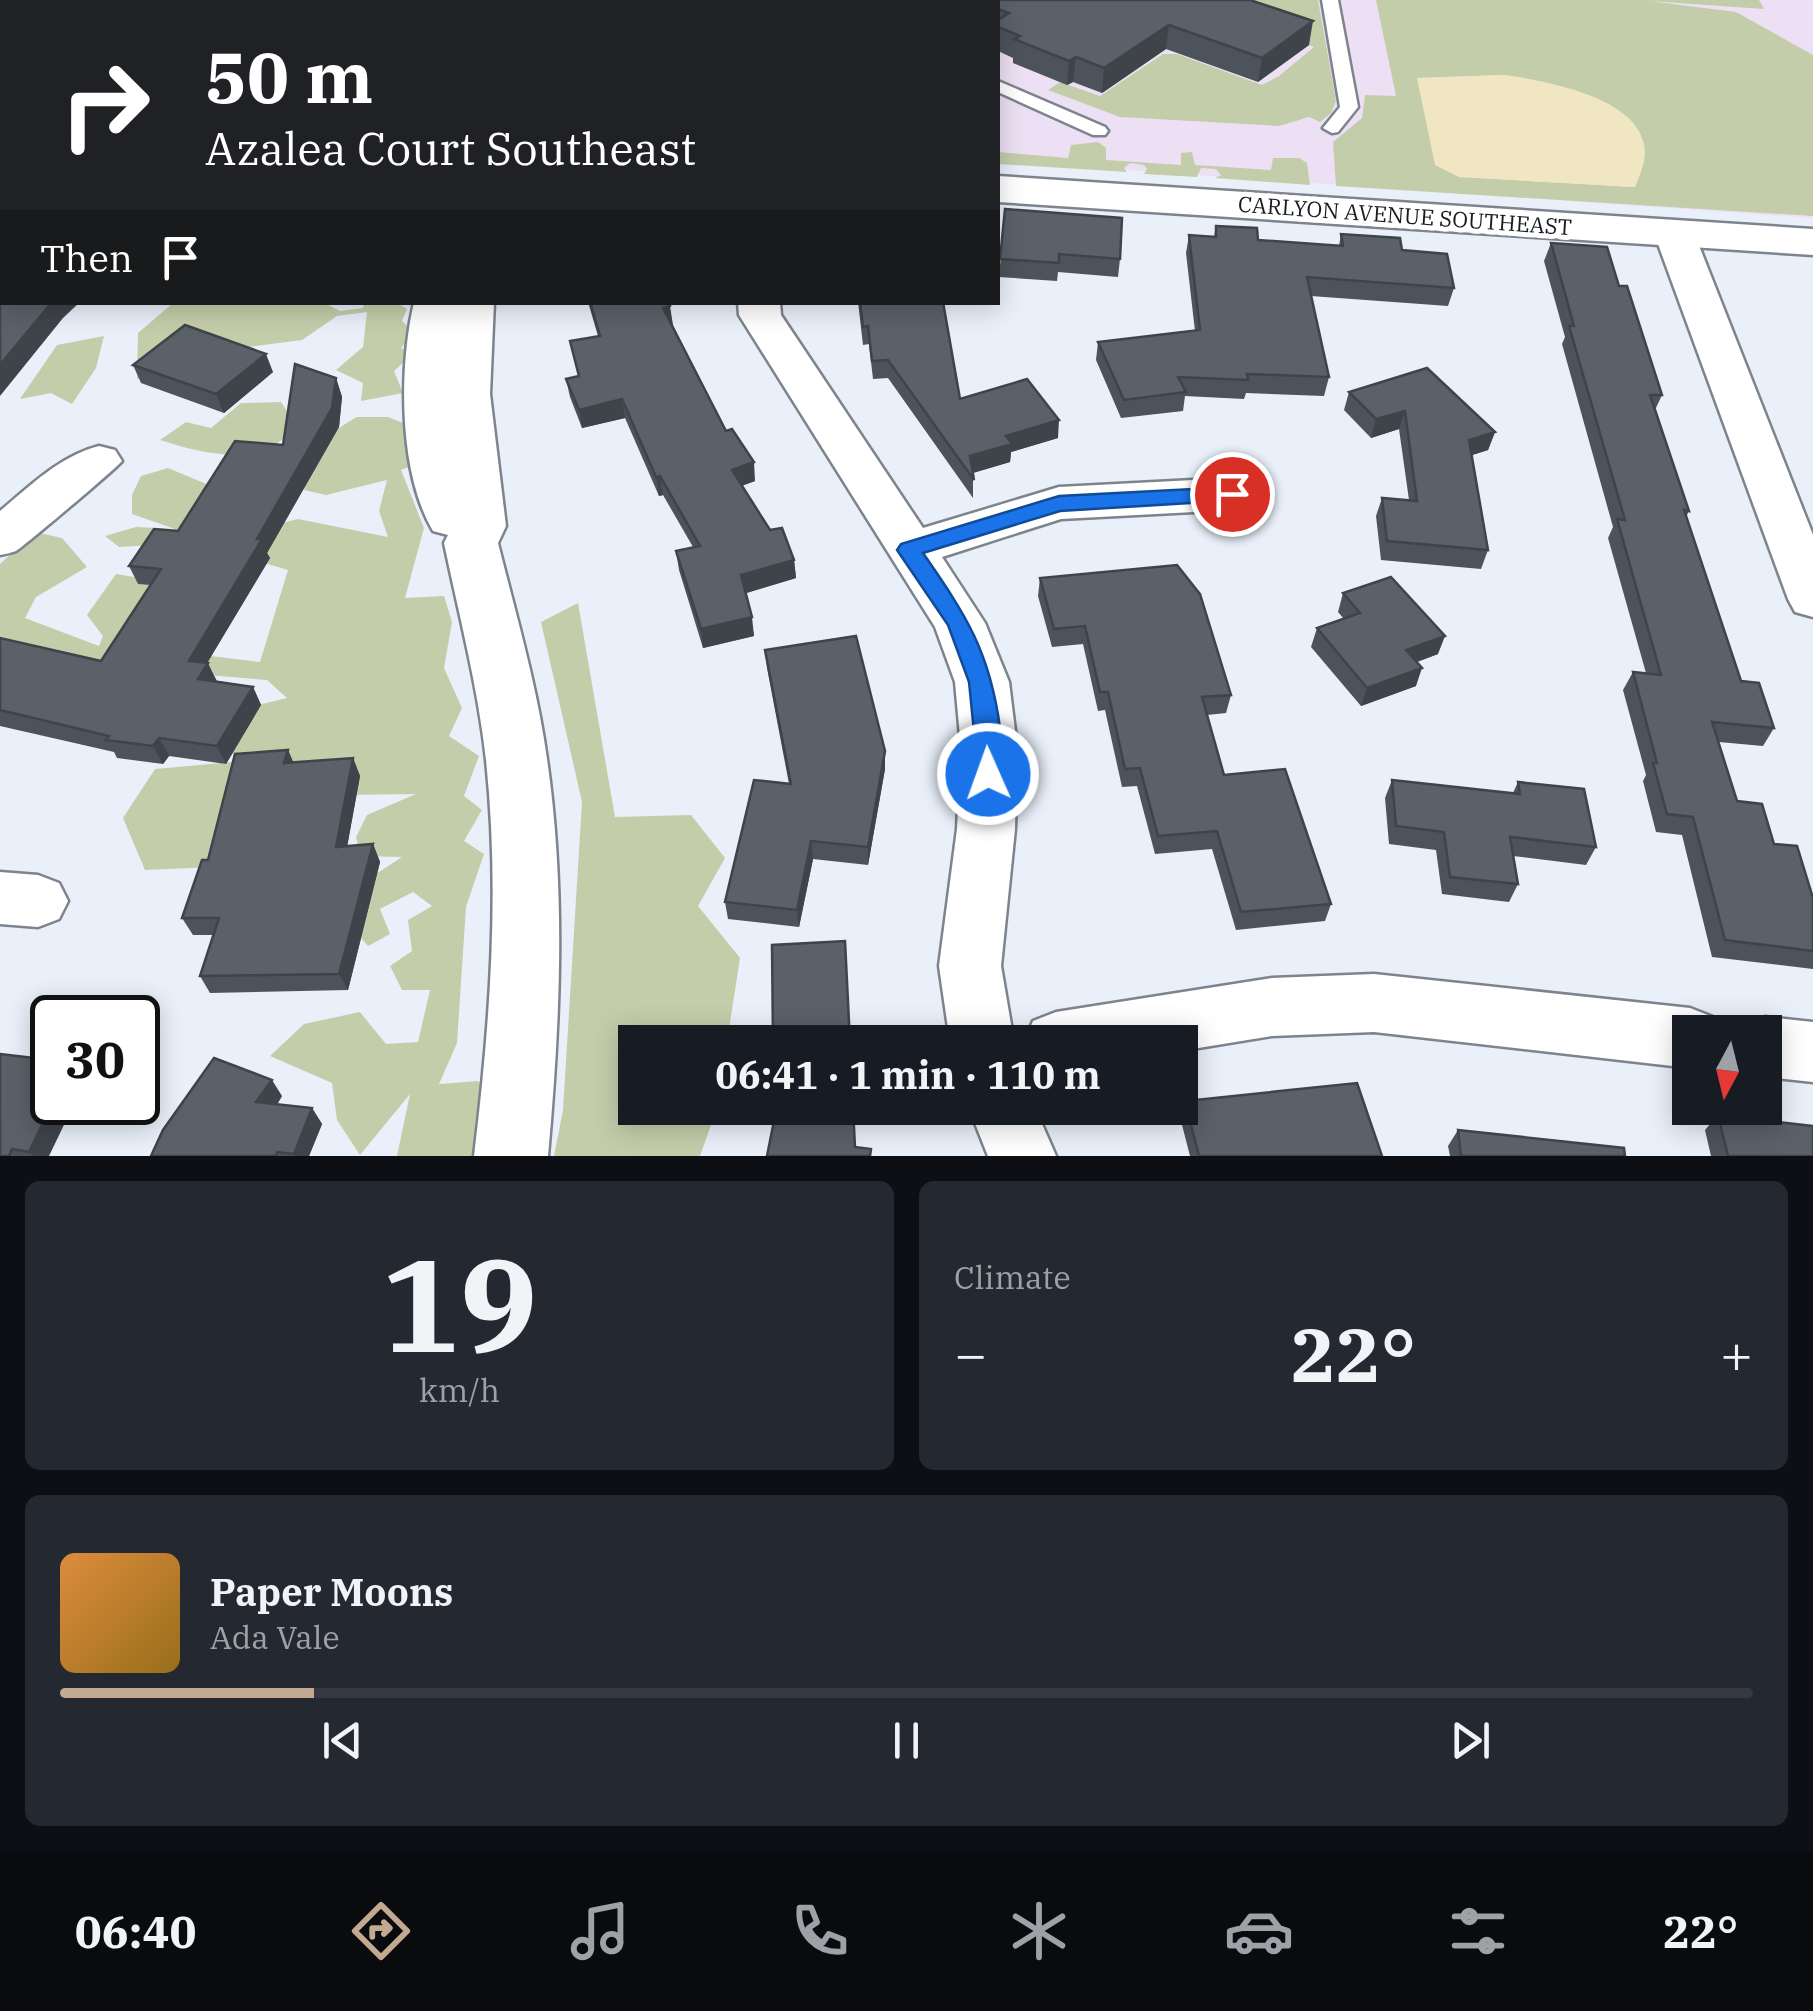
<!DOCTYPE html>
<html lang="en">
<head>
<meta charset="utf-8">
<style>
  :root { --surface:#171b24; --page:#242831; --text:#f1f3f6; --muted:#9ea1a6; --line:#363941; --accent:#c4a991 }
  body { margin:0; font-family:"IBM Plex Serif",serif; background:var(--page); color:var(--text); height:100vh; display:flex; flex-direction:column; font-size:38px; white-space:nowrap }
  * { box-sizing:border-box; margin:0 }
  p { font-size:32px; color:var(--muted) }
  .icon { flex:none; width:55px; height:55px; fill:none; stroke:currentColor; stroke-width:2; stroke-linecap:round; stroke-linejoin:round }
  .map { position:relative; height:1156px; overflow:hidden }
  .drawer { display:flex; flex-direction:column; gap:25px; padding:25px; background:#0d0f14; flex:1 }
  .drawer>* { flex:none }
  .hud { position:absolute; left:0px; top:0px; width:1000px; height:305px; box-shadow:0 5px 25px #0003; background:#202124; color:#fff; overflow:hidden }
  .needle { width:65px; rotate:187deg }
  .controls { position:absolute; left:1672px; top:1015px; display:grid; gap:20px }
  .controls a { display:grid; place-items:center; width:110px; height:110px; border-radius:0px; background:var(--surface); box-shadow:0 5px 25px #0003; font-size:50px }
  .speed { position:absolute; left:30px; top:995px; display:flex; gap:20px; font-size:50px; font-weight:700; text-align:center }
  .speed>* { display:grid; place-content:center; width:130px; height:130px; border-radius:50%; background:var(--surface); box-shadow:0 5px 25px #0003; line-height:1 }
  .speed .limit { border:5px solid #111; border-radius:15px; background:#fff; color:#111 }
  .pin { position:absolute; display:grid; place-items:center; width:85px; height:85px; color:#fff; margin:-42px; border:5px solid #fff; border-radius:50%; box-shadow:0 2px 10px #0007 }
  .me { position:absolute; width:110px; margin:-55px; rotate:358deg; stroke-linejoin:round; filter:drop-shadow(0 0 8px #0008) }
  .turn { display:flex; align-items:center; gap:35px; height:210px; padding:0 40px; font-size:45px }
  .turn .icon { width:130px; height:130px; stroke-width:2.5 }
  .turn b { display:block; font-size:70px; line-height:85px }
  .then { display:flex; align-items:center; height:95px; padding:0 40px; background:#0003; gap:20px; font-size:38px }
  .big { font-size:75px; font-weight:800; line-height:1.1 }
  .drawer .widget { flex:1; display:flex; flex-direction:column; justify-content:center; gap:15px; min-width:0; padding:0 35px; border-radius:15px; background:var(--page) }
  .drawer .dial { align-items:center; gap:0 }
  .dial b { font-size:130px; line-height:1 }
  .song { display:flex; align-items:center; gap:30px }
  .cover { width:120px; height:120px; border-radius:15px; background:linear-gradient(135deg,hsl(30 70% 55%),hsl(40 70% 35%)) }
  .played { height:10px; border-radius:5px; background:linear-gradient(90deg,var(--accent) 15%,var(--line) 15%) }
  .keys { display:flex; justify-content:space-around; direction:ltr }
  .heat { display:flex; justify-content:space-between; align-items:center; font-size:55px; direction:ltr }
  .drawer .tiles { flex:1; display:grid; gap:25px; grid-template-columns:1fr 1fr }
  .widget:last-child { grid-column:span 2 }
  .trip { position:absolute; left:618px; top:1025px; width:580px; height:100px; border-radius:0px; background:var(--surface); box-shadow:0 5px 25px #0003; font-weight:800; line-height:100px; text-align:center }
  .menu { display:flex; height:160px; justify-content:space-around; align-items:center; background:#090b0e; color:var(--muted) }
  .menu .icon { width:70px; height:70px }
  .menu .selected { color:var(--accent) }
  .menu b { font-size:45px; color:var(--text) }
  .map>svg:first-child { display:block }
  .education { fill:#ede0f4 }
  .green { fill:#c4cdaa; fill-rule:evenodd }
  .sand { fill:#f0e6c1 }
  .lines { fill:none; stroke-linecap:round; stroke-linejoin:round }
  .lane-casing { stroke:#7d848d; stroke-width:5 }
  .street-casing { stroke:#7d848d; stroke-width:5 }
  .secondary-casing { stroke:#7d848d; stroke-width:5 }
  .lane { fill:#fff; fill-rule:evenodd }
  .street { fill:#fff; fill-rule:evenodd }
  .secondary { fill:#fff; fill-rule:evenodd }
  .wall { fill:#4d535a }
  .shaded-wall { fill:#3f444a }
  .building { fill:#5a6169; stroke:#3f444a; stroke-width:2.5 }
  .route { fill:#1a73e8; stroke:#114b97; stroke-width:2.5 }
  .labels { text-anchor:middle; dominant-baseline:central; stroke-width:10; stroke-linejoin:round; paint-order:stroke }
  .far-street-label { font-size:22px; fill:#181b1e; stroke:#fff }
</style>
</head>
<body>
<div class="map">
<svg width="1813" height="1156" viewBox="0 0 1813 1156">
  <rect width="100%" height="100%" fill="#e9f0fa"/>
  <polygon class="education" points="683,0 1813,0 1813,218 998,161 998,2 680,2"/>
  <g class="green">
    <polygon points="1244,0 1318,0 1336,101 1331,113 1320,122 1309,117 1279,126 1120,117 1048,90 1060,82 1100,96 1163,54 1177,54 1262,85 1279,76 1314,47 1233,18"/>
    <path d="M1376 0H1759L1764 9 1649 1 1736 12 1813 55V216L1336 186 1333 142 1362 118 1365 95 1396 96ZM1505 75C1544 81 1631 96 1643 141 1648 158 1640 172 1635 187L1459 177 1417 78Z"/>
    <polygon points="1098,142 1106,148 1106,160 1181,165 1181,153 1192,152 1195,165 1271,170 1273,158 1299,158 1307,163 1310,185 1215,178 1221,175 1216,169 1201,168 1197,177 1144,174 1147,169 1144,165 1130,163 1124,168 1127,172 998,164 998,152 1068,158 1071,145"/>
    <polygon points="173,303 324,303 340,311 363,308 364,303 397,303 407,309 402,321 414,332 401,348 413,354 394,371 403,393 361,401 363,383 336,370 363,347 367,312 337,316 302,340 241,348 137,379 138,333"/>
    <polygon points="104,336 96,368 72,404 51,393 20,399 57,345"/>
    <path d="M281 402 297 427C258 468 208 455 160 440L186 422 211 428 241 403Z"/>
    <path d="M357 417H388L408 425 416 464 401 470 424 528 405 598 444 596 452 622 444 668 462 708 449 736 479 756 464 796 482 810 464 841 484 854 466 907 457 1043 439 1084 478 1081 509 1121 498 1156H397L410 1094 360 1155 337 1120 332 1083 270 1056 304 1024 360 1012 386 1044 418 1042 430 990H402L390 966 412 951 408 920 432 906 413 892 380 909 390 934 368 946 343 917 345 894 402 857 360 856 356 837 367 815 416 794 339 795 237 866 145 870 123 818 155 769 243 761 228 750 241 709 287 698 267 680 158 671 137 685 0 648V564L35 532 62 538 87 567 36 597 25 618 99 646 103 636 87 615 116 574 176 584 162 650 260 662 288 570 200 544 298 519 388 537 379 511 387 480 326 495 304 490C314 449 320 438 357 417Z"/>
    <polygon points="168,468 216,488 170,544 119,547 105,536 136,527 175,529 132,514 132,495 141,476"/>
    <polygon points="578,603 615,817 691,815 725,858 698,906 740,958 727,1042 635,1042 635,1108 717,1108 700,1156 554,1156 563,1110 582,802 541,622"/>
  </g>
  <path class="sand" d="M1505 75C1544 81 1631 96 1643 141 1648 158 1641 172 1635 187L1459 177 1435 165 1417 78Z"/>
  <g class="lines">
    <g class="lane-casing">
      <g id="lane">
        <polygon points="1322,0 1338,0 1358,107 1338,132 1332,133 1323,128 1340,107"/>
        <polygon points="998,81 1105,127 1108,131 1105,135 1093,135 998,92"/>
      </g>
    </g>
    <g class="street-casing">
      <g id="street">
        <polygon points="293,0 325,0 326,2 294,2"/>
        <rect x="0" y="155" width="2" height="22"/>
        <polygon points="1674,221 1688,225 1694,233 1813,535 1813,617 1795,612 1788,599 1654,233 1660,225"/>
        <polygon points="738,302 780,302 781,315 923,528 1059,487 1232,478 1249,483 1256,494 1249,505 1232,510 1061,519 942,557 985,623 1009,682 1017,747 1015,829 1001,966 1014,1042 950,1042 939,966 957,829 961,747 955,682 935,627 739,315"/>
        <path d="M99 446 115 450 122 461C118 467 24 546 16 551 11 553 5 554 0 555V511C30 486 60 456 99 446Z"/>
        <polygon points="0,872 38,875 59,883 68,901 59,919 38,927 0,924"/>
        <polygon points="1374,974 1690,1008 1713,1017 1720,1032 1690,1032 1690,1068 1374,1032 1272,1036 1180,1051 1180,1042 1024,1042 1033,1021 1056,1012 1272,978"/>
        <polygon points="1765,1017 1813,1022 1813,1082 1765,1077 1765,1032 1739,1032 1742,1026"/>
        <polygon points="969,1108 1035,1108 1056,1156 988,1156"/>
      </g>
    </g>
    <g class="secondary-casing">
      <g id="secondary">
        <polygon points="998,176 1813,229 1813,255 998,202"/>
        <path d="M414 302H494L490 394 506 526 498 543C516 615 537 686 547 759 566 890 560 1024 548 1156H474C490 1025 500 892 486 760 478 687 459 615 444 543L448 535 433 531C398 472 399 367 414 302Z"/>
      </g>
    </g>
    <use href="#lane" class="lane"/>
    <use href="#street" class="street"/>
    <use href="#secondary" class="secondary"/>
  </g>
  <g class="wall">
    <polygon points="434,0 529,0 527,2 432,2"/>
    <polygon points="913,0 1250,0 1309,45 1258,82 1166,49 1102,93 1073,82 1067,85 1013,63 1013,58 998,51 998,2 920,2"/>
    <polygon points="1005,209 1120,259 1118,277 1058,272 1057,281 999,277"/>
    <polygon points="1216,226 1258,240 1339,246 1341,234 1402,250 1454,288 1448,306 1311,296 1329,377 1324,396 1246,393 1244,399 1185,396 1183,411 1121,418 1096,360 1098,342 1195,331 1186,253 1189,235 1214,237"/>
    <polygon points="1551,243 1619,286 1662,395 1655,410 1689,511 1686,517 1741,681 1774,728 1763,746 1719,742 1737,801 1774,844 1813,898 1813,969 1712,957 1682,835 1656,832 1643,781 1646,775 1623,690 1633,672 1646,673 1608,538 1613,527 1562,344 1565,337 1544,261"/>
    <polygon points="588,302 669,302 672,325 726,431 755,481 742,486 770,530 794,560 796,578 746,593 754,636 703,648 679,570 676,551 693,547 663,495 659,496 625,418 582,428 570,397 566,379 578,376 570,341 598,336"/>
    <polygon points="858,302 943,302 960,399 1058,438 1011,452 1010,462 973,473 973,498 888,378 873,379 869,344 863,345"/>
    <polygon points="133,365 273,372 224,413 141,383"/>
    <polygon points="336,378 342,397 339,427 267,553 270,558 207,663 217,681 253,687 261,705 226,764 169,756 163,764 117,758 114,752 0,726 0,638 101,661 151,585 138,584 129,566 178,531 283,445"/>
    <polygon points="1349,392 1495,432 1488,450 1472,455 1488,550 1481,569 1381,560 1376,516 1382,498 1409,500 1399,429 1371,438 1344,410"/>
    <polygon points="1040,578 1231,695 1226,713 1207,715 1224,775 1331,904 1325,921 1236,930 1212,849 1155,854 1137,786 1122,787 1105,710 1098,711 1083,644 1052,647 1038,596"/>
    <polygon points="1343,593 1438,654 1417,662 1416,686 1361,706 1311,647 1317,628 1344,619 1338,612"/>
    <polygon points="765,650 885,751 885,769 868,865 813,859 799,927 728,919 725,902 789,784 767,668"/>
    <polygon points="288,750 293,763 353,758 360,776 347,846 373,844 380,862 348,990 210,993 200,976 213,935 193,935 182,918 208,860"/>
    <polygon points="1392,780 1513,793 1518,782 1596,847 1586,865 1513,856 1518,884 1509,902 1442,894 1436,850 1389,844 1385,798"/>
    <polygon points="0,1054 49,1156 0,1156"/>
    <polygon points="282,1096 277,1105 312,1108 322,1124 309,1156 151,1156"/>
    <polygon points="1185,1101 1382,1156 1190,1156 1180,1117"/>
    <polygon points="1718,1115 1813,1156 1711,1156 1705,1130"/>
    <polygon points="1458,1130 1625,1156 1450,1156 1448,1146"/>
  </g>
  <g class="shaded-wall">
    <polygon points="1313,21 1309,45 1258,82 1262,58"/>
    <polygon points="1169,25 1166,49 1102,93 1104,68"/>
    <polygon points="1076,57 1073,82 1067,85 1069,61"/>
    <polygon points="52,302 80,302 63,318 0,396 0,365"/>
    <polygon points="670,306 673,325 665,326 663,308"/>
    <polygon points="266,354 273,372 224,413 216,394"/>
    <polygon points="336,378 342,397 339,427 267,553 270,558 200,675 208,663 217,682 207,697 189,661 257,539"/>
    <polygon points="622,399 625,418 582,428 579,410"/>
    <polygon points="1405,411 1399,429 1371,438 1376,419"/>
    <polygon points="1059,420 1058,438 1011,452 1010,462 969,474 970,456 1006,436"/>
    <polygon points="1495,432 1488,450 1463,458 1469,440"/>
    <polygon points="754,462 755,481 734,488 732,470"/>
    <polygon points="660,476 663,495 659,496 656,477"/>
    <polygon points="794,560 796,578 743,594 741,575"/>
    <polygon points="752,617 754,636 703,648 701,629"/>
    <polygon points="1445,636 1438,654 1400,668 1406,650"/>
    <polygon points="1422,668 1416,686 1361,706 1367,688"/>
    <polygon points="253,687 261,705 226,764 217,746"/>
    <polygon points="159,738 169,756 163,764 153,746"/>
    <polygon points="288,750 296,768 284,763"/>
    <polygon points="885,751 885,769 868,865 868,847"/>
    <polygon points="353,758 360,776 344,864 336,847"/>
    <polygon points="811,841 813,859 799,927 797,910"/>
    <polygon points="373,844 380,862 348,990 339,974"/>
    <polygon points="272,1080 282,1096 267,1118 256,1102"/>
    <polygon points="53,1102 75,1102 49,1156 33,1156 29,1152"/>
    <polygon points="312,1108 322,1124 309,1156 296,1156 294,1154"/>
  </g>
  <g class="building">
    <polygon points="94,0 179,0 178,2 93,2"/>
    <polygon points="434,0 477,0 476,2 432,2"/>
    <polygon points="975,0 1250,0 1313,21 1262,58 1169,25 1104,68 1076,57 1069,61 1014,39 1020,36 998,27 998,20 1009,13 998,9 998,2 981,2"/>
    <polygon points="1005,209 1122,218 1120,259 1059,254 1059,263 1000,259"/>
    <polygon points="1216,226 1257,228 1258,240 1343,246 1341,234 1400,238 1402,250 1447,254 1454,288 1307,277 1329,377 1247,374 1248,380 1178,377 1186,392 1124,400 1098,342 1200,330 1189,235 1216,237"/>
    <polygon points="1551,243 1607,247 1619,286 1627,286 1662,395 1650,395 1689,511 1684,510 1741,681 1759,683 1774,728 1712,722 1737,801 1762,804 1774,844 1797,846 1813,898 1813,951 1725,940 1693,817 1667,814 1653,763 1657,763 1633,672 1661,675 1617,519 1625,520 1569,326 1574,326"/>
    <polygon points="2,279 2,302 52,302 0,365 0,282"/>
    <polygon points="590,302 669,302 670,306 663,308 726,431 732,429 754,462 732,470 770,530 782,528 794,560 741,575 752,617 701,629 676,551 700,546 660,476 656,477 622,399 579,410 566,379 579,376 570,341 600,336"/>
    <polygon points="860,302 943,302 960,399 1027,379 1059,420 1006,436 1012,444 970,456 974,480 888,360 872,361 868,326 863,327"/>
    <polygon points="185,325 266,354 216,394 133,365"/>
    <polygon points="295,364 336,378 332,408 257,539 262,539 189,661 208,663 198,679 253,687 217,746 159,738 153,746 106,740 109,736 0,710 0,638 101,661 161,569 129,566 154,529 178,531 235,441 283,445"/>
    <polygon points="1427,368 1495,432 1469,440 1488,550 1387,541 1382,498 1417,501 1405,411 1376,419 1349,392"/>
    <polygon points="1177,565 1200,594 1231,695 1202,697 1224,775 1285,769 1331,904 1241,912 1217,831 1158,836 1140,768 1125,769 1108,692 1100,692 1085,626 1054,629 1040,578"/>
    <polygon points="1391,577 1445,636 1406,650 1422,668 1367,688 1317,628 1360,613 1343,593"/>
    <polygon points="856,636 885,751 868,847 811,841 797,910 725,902 754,780 791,784 765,650"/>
    <polygon points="288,750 284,763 353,758 336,847 373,844 339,974 200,976 219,918 182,918 202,860 208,860 235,754"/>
    <polygon points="1392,780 1520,794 1518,782 1584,789 1596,847 1510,837 1518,884 1450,877 1444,832 1396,826"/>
    <polygon points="845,941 850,1042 773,1042 772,945"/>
    <polygon points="0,1054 52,1060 53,1102 29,1152 12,1149 9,1156 0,1156"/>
    <polygon points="214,1058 272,1080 256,1102 312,1108 294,1154 277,1152 276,1156 151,1156 163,1130"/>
    <polygon points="1357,1083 1382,1156 1199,1156 1185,1101"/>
    <polygon points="774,1108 853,1108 855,1147 871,1149 870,1156 767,1156 774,1121"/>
    <polygon points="1718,1115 1813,1126 1813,1156 1728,1156"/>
    <polygon points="1458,1130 1624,1148 1625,1156 1461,1156"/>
  </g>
  <path class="route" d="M1232 487 1239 489 1243 494 1239 500 1060 511 923 553C966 615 990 652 1000 728 1002 745 1006 766 998 782L988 785 979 782 969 682 948 625 897 550 901 544 1059 496Z"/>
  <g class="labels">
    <g class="far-street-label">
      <text transform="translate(1405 215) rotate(4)">CARLYON AVENUE SOUTHEAST</text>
    </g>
  </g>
</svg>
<div class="controls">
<a><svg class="needle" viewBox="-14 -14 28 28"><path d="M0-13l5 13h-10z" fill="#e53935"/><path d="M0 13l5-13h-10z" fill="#9ea1a6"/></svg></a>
</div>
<div class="speed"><div class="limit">30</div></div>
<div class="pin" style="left:1232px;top:494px;background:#d93025"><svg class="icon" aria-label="arrive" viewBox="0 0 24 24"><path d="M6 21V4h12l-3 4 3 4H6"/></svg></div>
<svg class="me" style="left:988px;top:774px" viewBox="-20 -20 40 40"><circle r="17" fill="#1a73e8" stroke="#fff" stroke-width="3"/><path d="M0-11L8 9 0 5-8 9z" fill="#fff"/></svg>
<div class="trip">06:41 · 1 min · 110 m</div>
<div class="hud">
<div class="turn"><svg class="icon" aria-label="right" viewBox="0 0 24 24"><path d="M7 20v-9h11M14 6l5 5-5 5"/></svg><div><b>50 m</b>Azalea Court Southeast</div></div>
<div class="then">Then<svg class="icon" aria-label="arrive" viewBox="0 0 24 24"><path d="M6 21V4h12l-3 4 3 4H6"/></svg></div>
</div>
</div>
<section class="drawer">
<div class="tiles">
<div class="widget dial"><b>19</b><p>km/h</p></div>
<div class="widget"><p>Climate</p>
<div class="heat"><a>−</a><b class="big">22°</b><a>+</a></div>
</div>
<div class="widget">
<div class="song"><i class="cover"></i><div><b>Paper Moons</b><p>Ada Vale</p></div></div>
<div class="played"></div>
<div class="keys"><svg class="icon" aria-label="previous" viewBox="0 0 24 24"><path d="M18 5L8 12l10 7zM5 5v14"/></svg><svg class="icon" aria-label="pause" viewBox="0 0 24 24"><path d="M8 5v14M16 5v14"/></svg><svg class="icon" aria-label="next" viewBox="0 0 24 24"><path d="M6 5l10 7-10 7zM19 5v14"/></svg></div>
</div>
</div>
</section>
<nav class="menu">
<b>06:40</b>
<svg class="icon selected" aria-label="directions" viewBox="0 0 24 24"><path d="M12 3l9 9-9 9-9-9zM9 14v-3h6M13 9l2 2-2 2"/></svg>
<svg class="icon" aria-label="music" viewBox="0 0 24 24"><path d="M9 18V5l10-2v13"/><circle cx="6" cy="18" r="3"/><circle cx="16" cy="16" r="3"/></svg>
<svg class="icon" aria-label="phone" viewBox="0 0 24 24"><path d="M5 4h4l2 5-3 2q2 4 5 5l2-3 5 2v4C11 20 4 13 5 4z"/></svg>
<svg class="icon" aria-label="climate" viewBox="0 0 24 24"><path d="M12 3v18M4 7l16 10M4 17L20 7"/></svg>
<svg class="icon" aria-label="car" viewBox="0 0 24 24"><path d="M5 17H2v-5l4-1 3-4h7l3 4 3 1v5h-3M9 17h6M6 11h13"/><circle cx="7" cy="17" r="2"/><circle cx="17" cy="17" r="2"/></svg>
<svg class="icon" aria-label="filters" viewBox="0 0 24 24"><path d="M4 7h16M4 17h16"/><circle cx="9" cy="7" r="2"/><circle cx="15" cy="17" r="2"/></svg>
<b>22°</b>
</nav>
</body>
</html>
